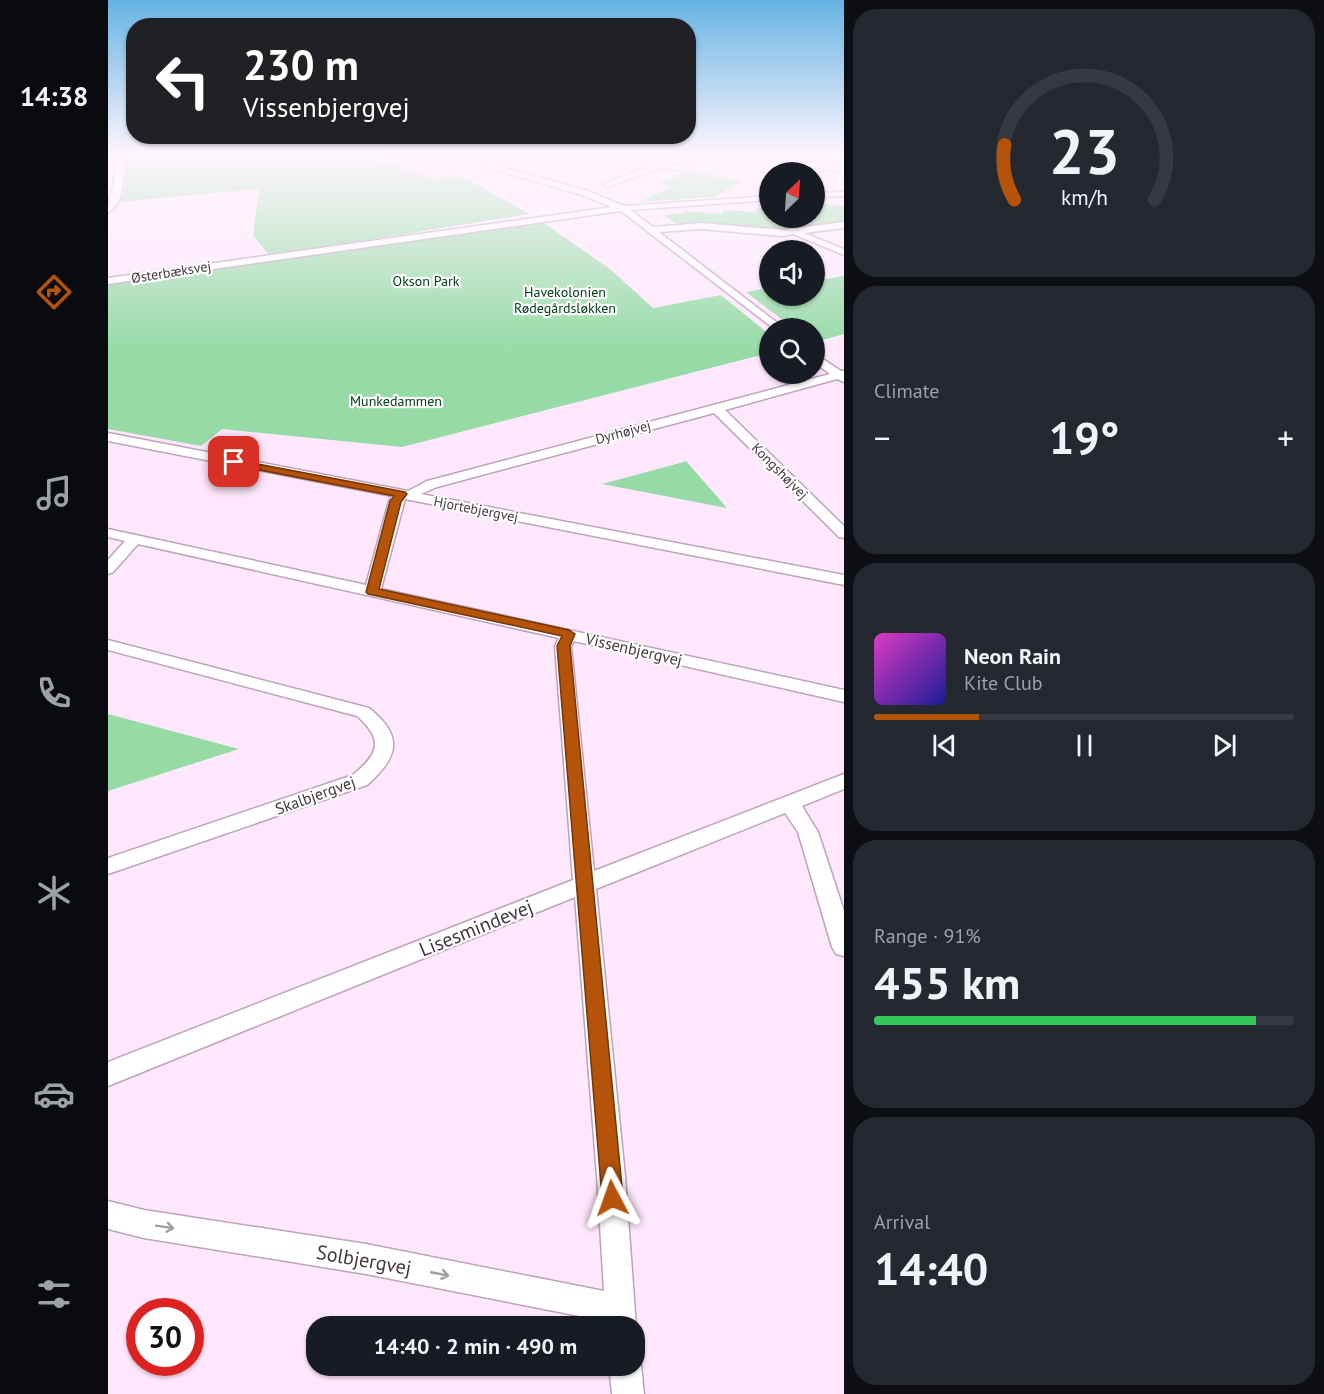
<!DOCTYPE html>
<html lang="en">
<head>
<meta charset="utf-8">
<style>
  :root { --surface:#171b24; --page:#242831; --text:#f1f3f6; --muted:#9ea1a6; --line:#363941; --accent:#b45309 }
  body { margin:0; font-family:"PT Sans",sans-serif; background:var(--page); color:var(--text); height:100vh; display:flex; flex-direction:column; font-size:22px; white-space:nowrap }
  * { box-sizing:border-box; margin:0 }
  p { font-size:20px; color:var(--muted) }
  .icon { flex:none; width:33px; height:33px; fill:none; stroke:currentColor; stroke-width:2; stroke-linecap:round; stroke-linejoin:round }
  .map { position:relative; flex:1; overflow:hidden }
  .details { display:flex; flex-direction:column; gap:9px; padding:9px; background:#0d0f14; width:480px }
  .details>* { flex:none }
  .banner { position:absolute; left:18px; top:18px; width:570px; height:126px; border-radius:24px; box-shadow:0 2px 4px #0004; background:#202124; color:#fff; overflow:hidden }
  .needle { width:39px; rotate:25deg }
  .controls { position:absolute; left:651px; top:162px; display:grid; gap:12px }
  .controls a { display:grid; place-items:center; width:66px; height:66px; border-radius:50%; background:var(--surface); box-shadow:0 2px 4px #0004; font-size:30px }
  .speed { position:absolute; left:18px; top:1298px; display:flex; gap:12px; font-size:30px; font-weight:700; text-align:center }
  .speed>* { display:grid; place-content:center; width:78px; height:78px; border-radius:50%; background:var(--surface); box-shadow:0 2px 4px #0004; line-height:1 }
  .speed .limit { border:9px solid #d22; background:#fff; color:#111 }
  .pin { position:absolute; display:grid; place-items:center; width:51px; height:51px; color:#fff; margin:-26px; border-radius:12px; box-shadow:0 3px 9px #0006 }
  .me { position:absolute; width:66px; margin:-33px; rotate:356deg; stroke-linejoin:round; filter:drop-shadow(0 0 4px #0008) }
  .turn { display:flex; align-items:center; gap:21px; height:126px; padding:0 18px; font-size:27px }
  .turn .icon { width:78px; height:78px; stroke-width:2.5 }
  .turn b { display:block; font-size:42px; line-height:51px }
  .big { font-size:45px; font-weight:700; line-height:1.1 }
  .details .tile { flex:1; display:flex; flex-direction:column; justify-content:center; gap:9px; min-width:0; padding:0 21px; border-radius:24px; background:var(--page) }
  .details .dial { align-items:center; gap:0 }
  .dial svg { height:156px; overflow:visible; fill:none; stroke:var(--line); stroke-width:7; stroke-linecap:round; text-anchor:middle }
  .dial text { fill:var(--text); stroke:none }
  .song { display:flex; align-items:center; gap:18px }
  .cover { width:72px; height:72px; border-radius:9px; background:linear-gradient(135deg,hsl(310 70% 55%),hsl(240 70% 35%)) }
  .played { height:6px; border-radius:3px; background:linear-gradient(90deg,var(--accent) 25%,var(--line) 25%) }
  .keys { display:flex; justify-content:space-around; direction:ltr }
  .heat { display:flex; justify-content:space-between; align-items:center; font-size:33px; direction:ltr }
  .charge { height:9px; border-radius:4px; background:linear-gradient(90deg,#34c759 91%,var(--line) 0) }
  .trip { position:absolute; left:198px; top:1316px; width:339px; height:60px; border-radius:24px; background:var(--surface); box-shadow:0 2px 4px #0004; font-weight:700; line-height:60px; text-align:center }
  main { display:flex; flex:1; min-height:0 }
  .tabs { display:flex; flex-direction:column; width:108px; justify-content:space-around; align-items:center; background:#090b0e; color:var(--muted) }
  .tabs .icon { width:42px; height:42px }
  .tabs .active { color:var(--accent) }
  .tabs b { font-size:27px; color:var(--text) }
  .map>svg:first-child { display:block }
  .green { fill:#96dba6 }
  .lines { fill:none; stroke-linecap:round; stroke-linejoin:round }
  .minor-casing { stroke:#bca2ba; stroke-width:3 }
  .minor { fill:#fff; fill-rule:evenodd }
  .oneway { stroke:#a19ca0 }
  .route { fill:#b45309; stroke:#753606; stroke-width:1.5 }
  .labels { text-anchor:middle; dominant-baseline:central; stroke-width:4.5; stroke-linejoin:round; paint-order:stroke }
  .far-street-label { font-size:14px; fill:#433842; stroke:#fefefe }
  .far-park-label { font-size:14px; fill:#01401b; stroke:#fefefe }
  .street-label { font-size:16px; fill:#433842; stroke:#fefefe }
  .near-street-label { font-size:20px; fill:#433842; stroke:#fefefe }
</style>
</head>
<body>
<main>
<nav class="tabs">
<b>14:38</b>
<svg class="icon active" aria-label="directions" viewBox="0 0 24 24"><path d="M12 3l9 9-9 9-9-9zM9 14v-3h6M13 9l2 2-2 2"/></svg>
<svg class="icon" aria-label="music" viewBox="0 0 24 24"><path d="M9 18V5l10-2v13"/><circle cx="6" cy="18" r="3"/><circle cx="16" cy="16" r="3"/></svg>
<svg class="icon" aria-label="phone" viewBox="0 0 24 24"><path d="M5 4h4l2 5-3 2q2 4 5 5l2-3 5 2v4C11 20 4 13 5 4z"/></svg>
<svg class="icon" aria-label="climate" viewBox="0 0 24 24"><path d="M12 3v18M4 7l16 10M4 17L20 7"/></svg>
<svg class="icon" aria-label="car" viewBox="0 0 24 24"><path d="M5 17H2v-5l4-1 3-4h7l3 4 3 1v5h-3M9 17h6M6 11h13"/><circle cx="7" cy="17" r="2"/><circle cx="17" cy="17" r="2"/></svg>
<svg class="icon" aria-label="filters" viewBox="0 0 24 24"><path d="M4 7h16M4 17h16"/><circle cx="9" cy="7" r="2"/><circle cx="15" cy="17" r="2"/></svg>
</nav>
<div class="map">
<svg width="736" height="1394" viewBox="0 0 736 1394">
  <rect width="100%" height="100%" fill="#ffe8fd"/>
  <g class="green">
    <polygon points="39,156 286,156 270,160 330,179 347,175 363,181 421,214 162,256 145,235 151,189 11,202 18,187 16,159"/>
    <polygon points="575,172 607,173 604,176 634,181 606,197 531,202 564,187 552,183"/>
    <polygon points="715,204 736,206 736,223 671,231 567,223 556,215 576,213 574,211 614,214 616,210 647,212 649,208 661,209 662,218 706,218 707,208 714,209"/>
    <polygon points="433,221 502,269 545,308 613,295 661,334 661,353 294,447 114,429 93,446 0,429 0,285"/>
    <polygon points="736,276 736,334 707,342 706,328 685,328 638,292 661,288 662,296 706,296 707,281"/>
    <polygon points="578,461 619,508 494,484 572,463"/>
    <polygon points="0,714 131,749 0,791"/>
  </g>
  <g class="lines">
    <g class="minor-casing">
      <g id="minor">
        <path d="M6 156H14C18 173 16 204 0 213 0 193 12 178 6 156Z"/>
        <polygon points="340,156 352,156 480,191 516,206 662,196 662,200 522,210 545,227 593,223 675,230 736,222 736,228 696,233 736,249 736,255 685,234 675,236 593,229 551,232 676,328 665,328 513,211 0,284 0,278 504,207 474,195"/>
        <path d="M494 156C510 156 543 164 555 162 565 161 572 156 582 156L563 164 584 169 580 171 555 167 500 187 496 185 497 183 545 166Z"/>
        <polygon points="637,156 656,156 736,168 736,172"/>
        <polygon points="736,192 736,196 706,197 706,193"/>
        <polygon points="706,353 733,371 736,371 736,382 729,379 617,410 736,526 736,538 731,537 606,413 329,487 313,494 736,575 736,585 297,499 273,589 736,690 736,702 466,641 463,646 486,871 736,774 736,789 694,806 710,832 736,911 736,956 728,954 724,947 690,832 677,813 488,889 517,1176 528,1326 526,1330 526,1326 498,1326 497,1321 258,1274 36,1238 0,1229 0,1201 36,1210 258,1244 496,1291 489,1176 467,897 0,1086 0,1062 465,880 447,646 451,638 30,544 5,572 0,574 0,560 17,541 0,537 0,529 258,585 281,501 284,496 0,441 0,433 300,491 319,481 722,374 706,362"/>
        <path d="M0 640 261 708C296 736 291 757 259 785L0 874V858L245 775C271 753 276 740 249 716L0 650Z"/>
        <polygon points="526,1353 533,1365 536,1394 504,1394 501,1365 526,1365"/>
      </g>
    </g>
    <use href="#minor" class="minor"/>
  </g>
  <defs><path id="oneway-shaft" d="M-6 0H5M1.5-3L5.5 0L1.5 3" fill="none" stroke-width="1.6" stroke-linecap="round" stroke-linejoin="round" transform="scale(1.5)"/></defs>
  <g class="oneway">
    <use href="#oneway-shaft" transform="translate(57 1227) rotate(9)"/>
    <use href="#oneway-shaft" transform="translate(332 1274) rotate(11)"/>
  </g>
  <linearGradient id="sky" x2="0" y2="1"><stop stop-color="#65b3e2"/><stop offset="0.44" stop-color="#fff5fe"/><stop offset="1" stop-color="#fff5fe" stop-opacity="0"/></linearGradient>
  <rect width="736" height="351" fill="url(#sky)"/>
  <polygon class="route" points="123,459 297,492 299,494 293,502 271,589 461,630 467,634 462,646 515,1198 512,1206 504,1209 497,1206 494,1198 449,646 454,636 260,594 258,592 282,501 286,496 126,465 121,462"/>
  <g class="labels">
    <g class="far-street-label">
      <text transform="translate(63 272) rotate(-9)">Østerbæksvej</text>
      <text transform="translate(515 432) rotate(-15)">Dyrhøjvej</text>
      <text transform="translate(672 471) rotate(45)">Kongshøjvej</text>
      <text transform="translate(368 509) rotate(11)">Hjortebjergvej</text>
    </g>
    <g class="far-park-label">
      <text x="318" y="281">Okson Park</text>
      <text x="457" y="292">Havekolonien<tspan x="457" dy="16">Rødegårdsløkken</tspan></text>
      <text x="288" y="401">Munkedammen</text>
    </g>
    <g class="street-label">
      <text transform="translate(526 649) rotate(13)">Vissenbjergvej</text>
      <text transform="translate(207 795) rotate(-20)">Skalbjergvej</text>
    </g>
    <g class="near-street-label">
      <text transform="translate(368 928) rotate(-22)">Lisesmindevej</text>
      <text transform="translate(256 1260) rotate(10)">Solbjergvej</text>
    </g>
  </g>
</svg>
<div class="controls">
<a><svg class="needle" viewBox="-14 -14 28 28"><path d="M0-13l5 13h-10z" fill="#e53935"/><path d="M0 13l5-13h-10z" fill="#9ea1a6"/></svg></a>
<a><svg class="icon" aria-label="sound" viewBox="0 0 24 24"><path d="M4 9h4l5-4v14l-5-4H4zM17 9q2 3 0 6"/></svg></a>
<a><svg class="icon" aria-label="search" viewBox="0 0 24 24"><circle cx="10" cy="10" r="6"/><path d="M15 15l6 6"/></svg></a>
</div>
<div class="speed"><div class="limit">30</div></div>
<div class="pin" style="left:126px;top:462px;background:#d93025"><svg class="icon" aria-label="arrive" viewBox="0 0 24 24"><path d="M6 21V4h12l-3 4 3 4H6"/></svg></div>
<svg class="me" style="left:504px;top:1198px" viewBox="-20 -20 40 40"><path d="M0-17L14 15 0 8-14 15z" fill="#b45309" stroke="#fff" stroke-width="4"/></svg>
<div class="trip">14:40 · 2 min · 490 m</div>
<div class="banner">
<div class="turn"><svg class="icon" aria-label="left" viewBox="0 0 24 24"><path d="M17 20v-9H6M10 6l-5 5 5 5"/></svg><div><b>230 m</b>Vissenbjergvej</div></div>
</div>
</div>
<section class="details">
<div class="tile dial"><svg viewBox="0 0 100 80">
<path d="M14 69A42 42 0 1 1 86 69"/>
<path d="M14 69A42 42 0 0 1 9 41" stroke="#b45309"/>
<text x="50" y="56" font-size="32" font-weight="700">23</text>
<text x="50" y="72" font-size="11">km/h</text>
</svg></div>
<div class="tile"><p>Climate</p>
<div class="heat"><a>−</a><b class="big">19°</b><a>+</a></div>
</div>
<div class="tile">
<div class="song"><i class="cover"></i><div><b>Neon Rain</b><p>Kite Club</p></div></div>
<div class="played"></div>
<div class="keys"><svg class="icon" aria-label="previous" viewBox="0 0 24 24"><path d="M18 5L8 12l10 7zM5 5v14"/></svg><svg class="icon" aria-label="pause" viewBox="0 0 24 24"><path d="M8 5v14M16 5v14"/></svg><svg class="icon" aria-label="next" viewBox="0 0 24 24"><path d="M6 5l10 7-10 7zM19 5v14"/></svg></div>
</div>
<div class="tile"><p>Range · 91%</p><b class="big">455 km</b><div class="charge"></div></div>
<div class="tile"><p>Arrival</p><b class="big">14:40</b></div>
</section>
</main>
</body>
</html>
